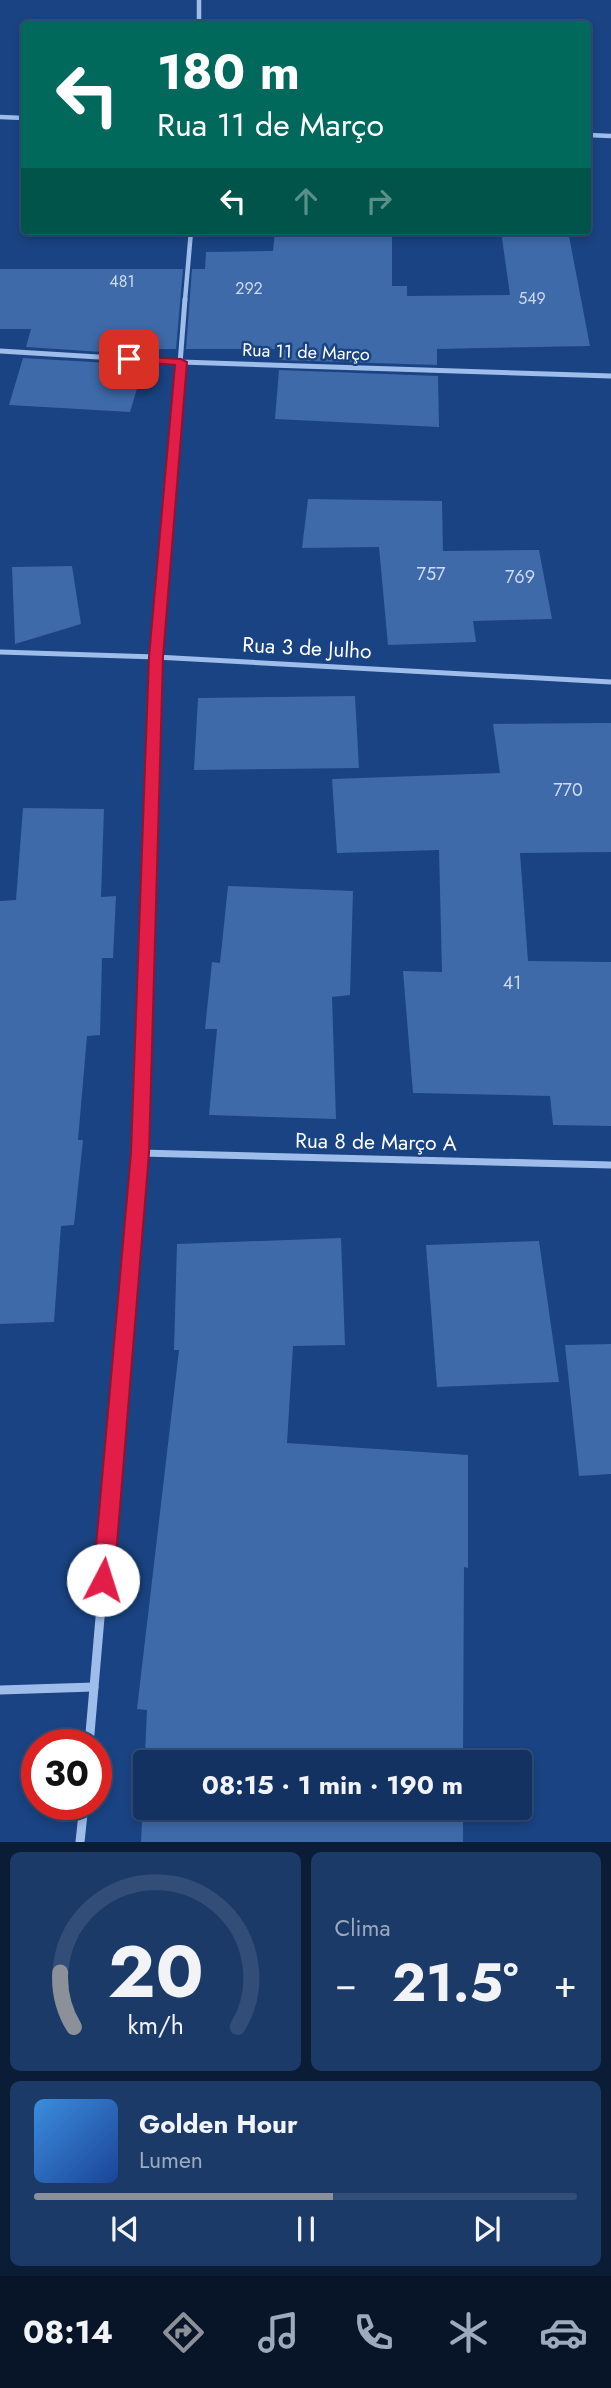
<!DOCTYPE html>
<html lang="pt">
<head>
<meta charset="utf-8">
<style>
  :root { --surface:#133262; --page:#1c3a68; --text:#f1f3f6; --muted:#9daabe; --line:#324d77; --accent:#8c9099 }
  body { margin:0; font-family:Jost,sans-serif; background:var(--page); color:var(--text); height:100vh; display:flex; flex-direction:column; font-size:26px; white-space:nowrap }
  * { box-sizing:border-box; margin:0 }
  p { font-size:23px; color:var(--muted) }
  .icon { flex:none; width:38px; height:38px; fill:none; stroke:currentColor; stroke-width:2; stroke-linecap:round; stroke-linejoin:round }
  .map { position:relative; height:1842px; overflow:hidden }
  .drawer { display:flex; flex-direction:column; gap:10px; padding:10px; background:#0a1c36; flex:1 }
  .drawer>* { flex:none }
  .top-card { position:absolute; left:21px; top:21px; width:570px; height:214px; border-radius:7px; box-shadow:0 4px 10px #0003,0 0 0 2px var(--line); background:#00695c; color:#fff; overflow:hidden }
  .speed { position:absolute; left:21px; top:1729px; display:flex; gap:14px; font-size:35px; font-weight:700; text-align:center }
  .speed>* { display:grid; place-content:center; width:91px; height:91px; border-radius:50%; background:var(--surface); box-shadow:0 4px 10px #0003,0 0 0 2px var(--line); line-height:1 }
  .speed .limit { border:10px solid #d22; background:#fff; color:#111 }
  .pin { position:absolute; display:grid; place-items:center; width:60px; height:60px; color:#fff; margin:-30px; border-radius:14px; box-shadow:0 4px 10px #0006 }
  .me { position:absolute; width:77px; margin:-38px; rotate:5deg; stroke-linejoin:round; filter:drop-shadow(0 0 5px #0008) }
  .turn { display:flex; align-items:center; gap:24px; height:147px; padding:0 21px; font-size:32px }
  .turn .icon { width:91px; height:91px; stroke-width:2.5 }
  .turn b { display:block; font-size:49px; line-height:60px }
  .lanes { display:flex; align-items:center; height:66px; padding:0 21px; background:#0003; justify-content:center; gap:35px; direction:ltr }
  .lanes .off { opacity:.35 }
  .big { font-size:52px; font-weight:700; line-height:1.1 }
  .drawer .card { flex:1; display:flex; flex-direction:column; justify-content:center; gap:10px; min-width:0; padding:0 24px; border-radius:10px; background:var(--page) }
  .drawer .dial { align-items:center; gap:0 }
  .dial svg { height:182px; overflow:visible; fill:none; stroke:var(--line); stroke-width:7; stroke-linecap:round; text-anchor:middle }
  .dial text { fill:var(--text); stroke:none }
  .song { display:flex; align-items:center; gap:21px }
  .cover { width:84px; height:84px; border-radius:10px; background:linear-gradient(135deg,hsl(210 70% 55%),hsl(220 70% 35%)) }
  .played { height:7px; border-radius:4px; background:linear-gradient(90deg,var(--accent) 55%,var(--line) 55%) }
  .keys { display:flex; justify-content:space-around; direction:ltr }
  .heat { display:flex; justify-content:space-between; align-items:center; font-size:38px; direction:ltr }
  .drawer .tiles { flex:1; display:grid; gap:10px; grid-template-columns:1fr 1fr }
  .card:last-child { grid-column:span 2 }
  .trip { position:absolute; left:133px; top:1750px; width:399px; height:70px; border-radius:7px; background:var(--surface); box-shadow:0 4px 10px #0003,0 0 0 2px var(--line); font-weight:700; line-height:70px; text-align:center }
  .dock { display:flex; height:112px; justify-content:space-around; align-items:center; background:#081427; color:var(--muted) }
  .dock .icon { width:49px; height:49px }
  .dock .active { color:var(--accent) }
  .dock b { font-size:32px; color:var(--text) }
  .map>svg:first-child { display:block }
  .building { fill:#3e6aaa }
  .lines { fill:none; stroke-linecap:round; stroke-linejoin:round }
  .minor-far3 { stroke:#9ebdeb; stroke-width:4.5 }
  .minor-far2 { stroke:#9ebdeb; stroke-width:5 }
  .minor-far1 { stroke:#9ebdeb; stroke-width:7 }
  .minor { stroke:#9ebdeb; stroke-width:9 }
  .route { fill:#e11d48; stroke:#92132f; stroke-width:2 }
  .labels { text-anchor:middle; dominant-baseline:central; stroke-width:5; stroke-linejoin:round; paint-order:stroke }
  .far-number-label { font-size:16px; fill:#cfdaea }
  .far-street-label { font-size:18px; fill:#fff; stroke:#194382 }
  .number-label { font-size:18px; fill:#cfdaea }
  .street-label { font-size:21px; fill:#fff; stroke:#194382 }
</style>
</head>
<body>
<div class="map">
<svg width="611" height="1842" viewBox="0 0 611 1842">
  <rect width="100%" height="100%" fill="#194382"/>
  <g class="building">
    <polygon points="275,231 392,231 392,286 407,286 407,296 510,295 501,231 568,231 590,346 437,349 437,365 279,360 280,349 186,349 192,269 205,269 206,252 273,251"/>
    <polygon points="0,269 183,269 176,349 148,349 147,355 26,347 31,329 0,329"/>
    <polygon points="23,358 144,365 130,412 9,405"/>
    <polygon points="279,370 438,376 439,427 275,419"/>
    <polygon points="308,499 442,501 443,551 539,550 552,619 473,621 476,642 388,645 379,547 302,548"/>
    <polygon points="72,566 81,624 15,644 12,567"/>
    <polygon points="355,696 359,768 194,770 198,698"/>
    <polygon points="611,723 611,852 520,853 528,961 611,962 611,1126 553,1125 550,1096 413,1093 403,971 442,972 439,850 337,853 332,779 500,773 493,724"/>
    <polygon points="23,808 104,809 101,897 116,896 113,958 102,958 100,1035 87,1036 78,1140 83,1140 74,1225 61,1226 54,1322 0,1324 0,901 16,900"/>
    <polygon points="228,886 353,891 350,995 332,997 336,1119 209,1115 217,1029 205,1029 212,962 220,963"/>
    <polygon points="341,1238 345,1345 293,1346 287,1443 468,1455 468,1568 464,1567 463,1762 145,1762 145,1808 463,1808 463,1842 141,1842 147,1710 137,1709 179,1350 174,1350 177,1244"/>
    <polygon points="539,1241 559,1382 437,1387 426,1245"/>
    <polygon points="611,1344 611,1474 579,1476 565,1345"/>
  </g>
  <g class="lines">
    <g class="minor-far3">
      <polyline points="199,0 199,24"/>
      <polyline points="0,117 24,118"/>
      <polyline points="588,135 611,136"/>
      <polyline points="185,300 191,231"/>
    </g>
    <g class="minor-far2">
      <polyline points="0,351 181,362 611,376"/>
      <polyline points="0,652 156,657 611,682"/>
      <polyline points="155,689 185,299"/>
    </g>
    <g class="minor-far1">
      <polyline points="140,1153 611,1165"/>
      <polyline points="137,1191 155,687"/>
    </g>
    <g class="minor">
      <polyline points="0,1690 94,1687"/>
      <polyline points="89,1745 137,1190"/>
      <polyline points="80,1842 84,1804"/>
    </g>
  </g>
  <polygon class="route" points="129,356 181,359 187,362 163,657 149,1153 114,1580 111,1587 103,1591 96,1587 93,1580 131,1153 149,657 175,365 125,361 124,359"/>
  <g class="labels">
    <g class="far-number-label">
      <text x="122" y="281">481</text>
      <text x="249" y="288">292</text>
      <text x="532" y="298">549</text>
    </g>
    <g class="far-street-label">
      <text transform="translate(306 352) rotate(2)">Rua 11 de Março</text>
    </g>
    <g class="number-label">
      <text x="431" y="574">757</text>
      <text x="520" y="577">769</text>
      <text x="568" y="790">770</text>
      <text x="512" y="983">41</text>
    </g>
    <g class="street-label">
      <text transform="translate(307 648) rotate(3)">Rua 3 de Julho</text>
      <text transform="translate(376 1142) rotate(1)">Rua 8 de Março A</text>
    </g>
  </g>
</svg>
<div class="speed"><div class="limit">30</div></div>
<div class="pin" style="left:129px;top:359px;background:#d93025"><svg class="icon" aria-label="arrive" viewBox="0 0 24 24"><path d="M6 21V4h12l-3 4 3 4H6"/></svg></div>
<svg class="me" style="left:103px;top:1580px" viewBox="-20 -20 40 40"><circle r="19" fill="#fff"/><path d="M0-13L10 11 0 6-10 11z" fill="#e11d48"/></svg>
<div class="trip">08:15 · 1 min · 190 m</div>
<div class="top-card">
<div class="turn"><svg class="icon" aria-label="left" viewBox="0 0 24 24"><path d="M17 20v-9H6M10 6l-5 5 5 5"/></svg><div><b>180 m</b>Rua 11 de Março</div></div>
<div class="lanes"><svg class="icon" aria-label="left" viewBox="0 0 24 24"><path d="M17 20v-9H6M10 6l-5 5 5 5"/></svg><svg class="icon off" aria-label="ahead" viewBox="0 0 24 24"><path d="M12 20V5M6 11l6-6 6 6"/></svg><svg class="icon off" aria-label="right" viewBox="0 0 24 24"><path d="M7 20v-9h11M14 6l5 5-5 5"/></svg></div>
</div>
</div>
<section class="drawer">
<div class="tiles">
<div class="card dial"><svg viewBox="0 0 100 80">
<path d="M14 69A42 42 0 1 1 86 69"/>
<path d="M14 69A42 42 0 0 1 8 45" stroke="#8c9099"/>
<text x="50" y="56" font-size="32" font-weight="700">20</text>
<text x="50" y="72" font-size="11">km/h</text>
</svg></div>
<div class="card"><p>Clima</p>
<div class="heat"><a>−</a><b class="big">21.5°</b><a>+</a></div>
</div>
<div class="card">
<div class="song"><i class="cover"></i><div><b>Golden Hour</b><p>Lumen</p></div></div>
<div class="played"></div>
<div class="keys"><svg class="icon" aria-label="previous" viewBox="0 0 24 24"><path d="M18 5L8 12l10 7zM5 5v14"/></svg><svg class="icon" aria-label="pause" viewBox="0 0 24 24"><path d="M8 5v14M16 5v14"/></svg><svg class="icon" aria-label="next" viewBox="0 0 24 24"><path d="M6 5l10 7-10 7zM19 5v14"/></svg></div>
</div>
</div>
</section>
<nav class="dock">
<b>08:14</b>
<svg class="icon active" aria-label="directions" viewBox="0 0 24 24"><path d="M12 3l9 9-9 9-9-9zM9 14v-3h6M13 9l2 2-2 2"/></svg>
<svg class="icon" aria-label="music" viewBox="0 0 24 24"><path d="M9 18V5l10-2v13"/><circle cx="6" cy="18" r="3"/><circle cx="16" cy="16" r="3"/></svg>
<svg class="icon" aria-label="phone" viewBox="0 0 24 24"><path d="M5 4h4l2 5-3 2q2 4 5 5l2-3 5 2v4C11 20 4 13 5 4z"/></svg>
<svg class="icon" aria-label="climate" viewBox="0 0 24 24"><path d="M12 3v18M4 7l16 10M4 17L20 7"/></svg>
<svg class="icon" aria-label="car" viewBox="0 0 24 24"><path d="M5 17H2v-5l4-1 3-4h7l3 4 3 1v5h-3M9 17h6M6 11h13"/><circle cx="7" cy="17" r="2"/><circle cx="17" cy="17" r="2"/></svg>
</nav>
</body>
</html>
